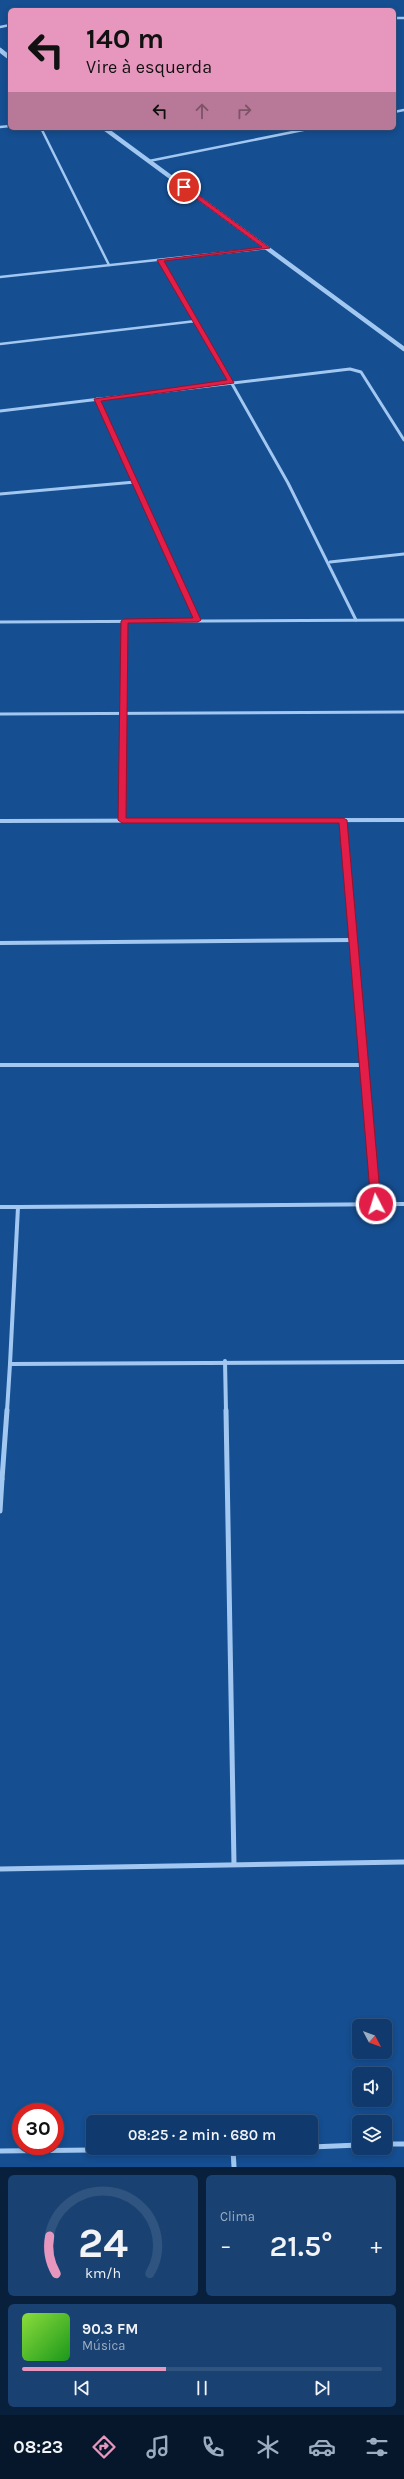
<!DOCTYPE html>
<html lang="pt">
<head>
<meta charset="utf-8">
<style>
  :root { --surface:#103a6d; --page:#194172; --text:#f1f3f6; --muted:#9cadc2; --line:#305480; --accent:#e797bd }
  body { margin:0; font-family:Karla,sans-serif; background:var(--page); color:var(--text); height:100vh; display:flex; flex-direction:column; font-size:15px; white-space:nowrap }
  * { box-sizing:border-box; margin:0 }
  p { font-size:13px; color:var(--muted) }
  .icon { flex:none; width:22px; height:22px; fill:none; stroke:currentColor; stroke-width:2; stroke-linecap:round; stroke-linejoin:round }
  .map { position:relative; height:2167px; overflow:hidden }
  .side { display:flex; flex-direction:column; gap:8px; padding:8px; background:#09203c; flex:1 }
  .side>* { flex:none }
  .hud { position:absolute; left:8px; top:8px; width:388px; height:122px; border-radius:6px; box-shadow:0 2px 6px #0003,0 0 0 1px var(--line); background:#e797bd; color:#111; overflow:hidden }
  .needle { width:26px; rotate:131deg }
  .buttons { position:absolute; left:352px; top:2019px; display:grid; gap:8px }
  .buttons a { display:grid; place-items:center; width:40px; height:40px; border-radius:6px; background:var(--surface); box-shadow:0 2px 6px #0003,0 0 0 1px var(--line); font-size:20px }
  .speed { position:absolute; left:12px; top:2103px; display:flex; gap:8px; font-size:20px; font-weight:700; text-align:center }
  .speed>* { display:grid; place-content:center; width:52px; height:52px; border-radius:50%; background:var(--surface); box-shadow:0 2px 6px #0003,0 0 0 1px var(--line); line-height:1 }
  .speed .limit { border:6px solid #d22; background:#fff; color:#111 }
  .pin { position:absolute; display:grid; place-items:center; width:34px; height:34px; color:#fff; margin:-17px; border:2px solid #fff; border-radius:50%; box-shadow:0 1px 4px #0007 }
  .me { position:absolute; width:44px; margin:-22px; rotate:355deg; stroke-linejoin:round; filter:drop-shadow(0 0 3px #0008) }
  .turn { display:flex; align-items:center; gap:14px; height:84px; padding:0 12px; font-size:18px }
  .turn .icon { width:52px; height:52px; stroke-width:2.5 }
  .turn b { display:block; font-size:28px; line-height:34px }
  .lanes { display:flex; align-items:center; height:38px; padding:0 12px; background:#0003; justify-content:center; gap:20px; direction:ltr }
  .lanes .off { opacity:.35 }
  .big { font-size:30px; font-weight:600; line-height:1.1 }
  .side .tile { flex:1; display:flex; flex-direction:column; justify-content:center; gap:6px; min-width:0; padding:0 14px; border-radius:6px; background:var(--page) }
  .side .dial { align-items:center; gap:0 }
  .dial svg { height:104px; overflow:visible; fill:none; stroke:var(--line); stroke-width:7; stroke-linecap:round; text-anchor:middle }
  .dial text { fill:var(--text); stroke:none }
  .song { display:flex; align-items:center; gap:12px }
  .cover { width:48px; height:48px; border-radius:6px; background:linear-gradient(135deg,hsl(90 70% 55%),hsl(120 70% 35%)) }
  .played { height:4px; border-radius:2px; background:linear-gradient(90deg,var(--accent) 40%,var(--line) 40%) }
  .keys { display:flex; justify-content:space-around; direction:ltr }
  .heat { display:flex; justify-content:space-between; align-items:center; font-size:22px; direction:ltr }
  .side .tiles { flex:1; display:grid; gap:8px; grid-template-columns:1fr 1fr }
  .tile:last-child { grid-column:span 2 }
  .trip { position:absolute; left:86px; top:2115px; width:232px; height:40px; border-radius:6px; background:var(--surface); box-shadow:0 2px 6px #0003,0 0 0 1px var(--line); font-weight:600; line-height:40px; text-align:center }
  .tabs { display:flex; height:64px; justify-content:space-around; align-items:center; background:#06172c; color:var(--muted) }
  .tabs .icon { width:28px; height:28px }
  .tabs .selected { color:var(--accent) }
  .tabs b { font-size:18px; color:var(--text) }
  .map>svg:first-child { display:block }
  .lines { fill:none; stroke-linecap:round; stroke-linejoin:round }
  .minor-far3 { stroke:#a2c8f1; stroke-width:2.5 }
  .minor-far2 { stroke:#a2c8f1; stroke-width:3 }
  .minor-far1 { stroke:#a2c8f1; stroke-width:4 }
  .minor { stroke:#a2c8f1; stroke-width:5 }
  .tertiary { stroke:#a2c8f1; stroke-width:4.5 }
  .route { fill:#e11d48; stroke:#92132f }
</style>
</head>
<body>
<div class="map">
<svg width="404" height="2167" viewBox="0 0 404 2167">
  <rect width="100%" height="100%" fill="#154e91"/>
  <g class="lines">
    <g class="minor-far3">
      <polyline points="394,18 404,18"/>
      <polyline points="0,27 10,25"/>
      <polyline points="394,112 404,110"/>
      <polyline points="0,127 10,126"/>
      <polyline points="41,128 109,265"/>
      <polyline points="149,161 313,128"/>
      <polyline points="160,260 218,360"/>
      <polyline points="0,277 267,248"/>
      <polyline points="0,344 196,321"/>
    </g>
    <g class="minor-far2">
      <polyline points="218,359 288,483 356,620"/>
      <polyline points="97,399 198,620"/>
      <polyline points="0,411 350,369 361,372 404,440"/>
      <polyline points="0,494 135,482"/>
      <polyline points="330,562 404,554"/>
      <polyline points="0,622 404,620"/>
      <polyline points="0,714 404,712"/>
      <polyline points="122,820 124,621"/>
      <polyline points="289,820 404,820"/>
    </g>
    <g class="minor-far1">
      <polyline points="343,820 376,1204"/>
      <polyline points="0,821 404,820"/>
      <polyline points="0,943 354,940"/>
      <polyline points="0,1065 363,1065"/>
      <polyline points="0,1207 18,1207 10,1364"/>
      <polyline points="18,1207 404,1204"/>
      <polyline points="225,1361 226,1411"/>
      <polyline points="7,1411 10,1364 404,1362"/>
    </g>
    <g class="minor">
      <polyline points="226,1410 234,1864"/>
      <polyline points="0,1479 2,1479 7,1410"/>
      <polyline points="0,1511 2,1479"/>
      <polyline points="0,1869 404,1862"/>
      <polyline points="385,2144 404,2144"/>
      <polyline points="311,2147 359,2145"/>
      <polyline points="233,2149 234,2167"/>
      <polyline points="0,2151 272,2148"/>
    </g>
    <g class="tertiary">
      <polyline points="0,50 10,58"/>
      <polyline points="104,128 404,349"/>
    </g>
  </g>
  <polygon class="route" points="182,186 186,186 270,248 164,261 234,383 101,401 201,620 198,622 128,623 126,818 343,818 347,820 381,1204 376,1208 371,1204 339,823 122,823 118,820 121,621 124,619 193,618 94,399 227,380 157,260 262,247 182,188"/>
</svg>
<div class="buttons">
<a><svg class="needle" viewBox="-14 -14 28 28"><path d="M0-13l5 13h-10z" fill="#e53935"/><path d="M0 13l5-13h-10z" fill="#9cadc2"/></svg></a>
<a><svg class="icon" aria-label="sound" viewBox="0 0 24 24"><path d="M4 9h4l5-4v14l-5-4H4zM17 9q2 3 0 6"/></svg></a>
<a><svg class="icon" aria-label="layers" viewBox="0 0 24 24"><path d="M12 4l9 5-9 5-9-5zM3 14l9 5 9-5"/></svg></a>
</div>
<div class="speed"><div class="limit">30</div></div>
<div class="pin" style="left:184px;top:187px;background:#d93025"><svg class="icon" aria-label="arrive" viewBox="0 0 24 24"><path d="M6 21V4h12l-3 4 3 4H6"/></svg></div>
<svg class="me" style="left:376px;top:1204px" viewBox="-20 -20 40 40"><circle r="17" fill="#e11d48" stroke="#fff" stroke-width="3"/><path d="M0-11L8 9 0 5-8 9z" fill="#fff"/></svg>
<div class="trip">08:25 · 2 min · 680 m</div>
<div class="hud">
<div class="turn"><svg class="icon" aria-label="left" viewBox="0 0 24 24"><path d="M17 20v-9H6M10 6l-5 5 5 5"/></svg><div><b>140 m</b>Vire à esquerda</div></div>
<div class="lanes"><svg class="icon" aria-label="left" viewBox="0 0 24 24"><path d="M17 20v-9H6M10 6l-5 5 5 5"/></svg><svg class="icon off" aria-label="ahead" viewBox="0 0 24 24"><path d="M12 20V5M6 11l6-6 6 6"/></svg><svg class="icon off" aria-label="right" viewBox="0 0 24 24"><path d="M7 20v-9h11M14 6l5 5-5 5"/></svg></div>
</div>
</div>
<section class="side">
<div class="tiles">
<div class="tile dial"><svg viewBox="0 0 100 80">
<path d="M14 69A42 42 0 1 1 86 69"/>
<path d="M14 69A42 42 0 0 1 9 40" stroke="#e797bd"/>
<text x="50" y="56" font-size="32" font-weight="700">24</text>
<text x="50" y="72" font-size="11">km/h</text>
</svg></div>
<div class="tile"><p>Clima</p>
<div class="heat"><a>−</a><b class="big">21.5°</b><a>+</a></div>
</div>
<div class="tile">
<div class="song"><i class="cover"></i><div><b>90.3 FM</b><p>Música</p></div></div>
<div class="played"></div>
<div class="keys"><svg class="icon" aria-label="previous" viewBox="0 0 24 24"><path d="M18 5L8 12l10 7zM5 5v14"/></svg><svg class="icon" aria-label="pause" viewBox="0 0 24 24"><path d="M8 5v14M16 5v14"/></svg><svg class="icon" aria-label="next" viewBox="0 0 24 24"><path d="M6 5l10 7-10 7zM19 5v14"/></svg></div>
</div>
</div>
</section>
<nav class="tabs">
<b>08:23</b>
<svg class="icon selected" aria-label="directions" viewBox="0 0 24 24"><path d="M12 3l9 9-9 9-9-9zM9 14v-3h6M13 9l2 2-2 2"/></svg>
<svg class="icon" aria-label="music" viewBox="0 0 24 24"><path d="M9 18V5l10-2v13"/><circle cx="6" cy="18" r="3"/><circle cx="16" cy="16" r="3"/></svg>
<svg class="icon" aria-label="phone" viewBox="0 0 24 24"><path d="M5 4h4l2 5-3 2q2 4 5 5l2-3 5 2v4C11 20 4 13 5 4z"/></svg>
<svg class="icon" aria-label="climate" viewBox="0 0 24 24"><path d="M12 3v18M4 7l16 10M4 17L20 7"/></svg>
<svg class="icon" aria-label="car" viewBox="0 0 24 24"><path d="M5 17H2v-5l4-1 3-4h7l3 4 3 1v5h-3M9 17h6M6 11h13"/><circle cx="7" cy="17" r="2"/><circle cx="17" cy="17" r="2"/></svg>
<svg class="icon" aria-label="filters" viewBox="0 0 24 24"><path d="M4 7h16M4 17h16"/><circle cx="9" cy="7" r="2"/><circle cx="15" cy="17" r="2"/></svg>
</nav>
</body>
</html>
